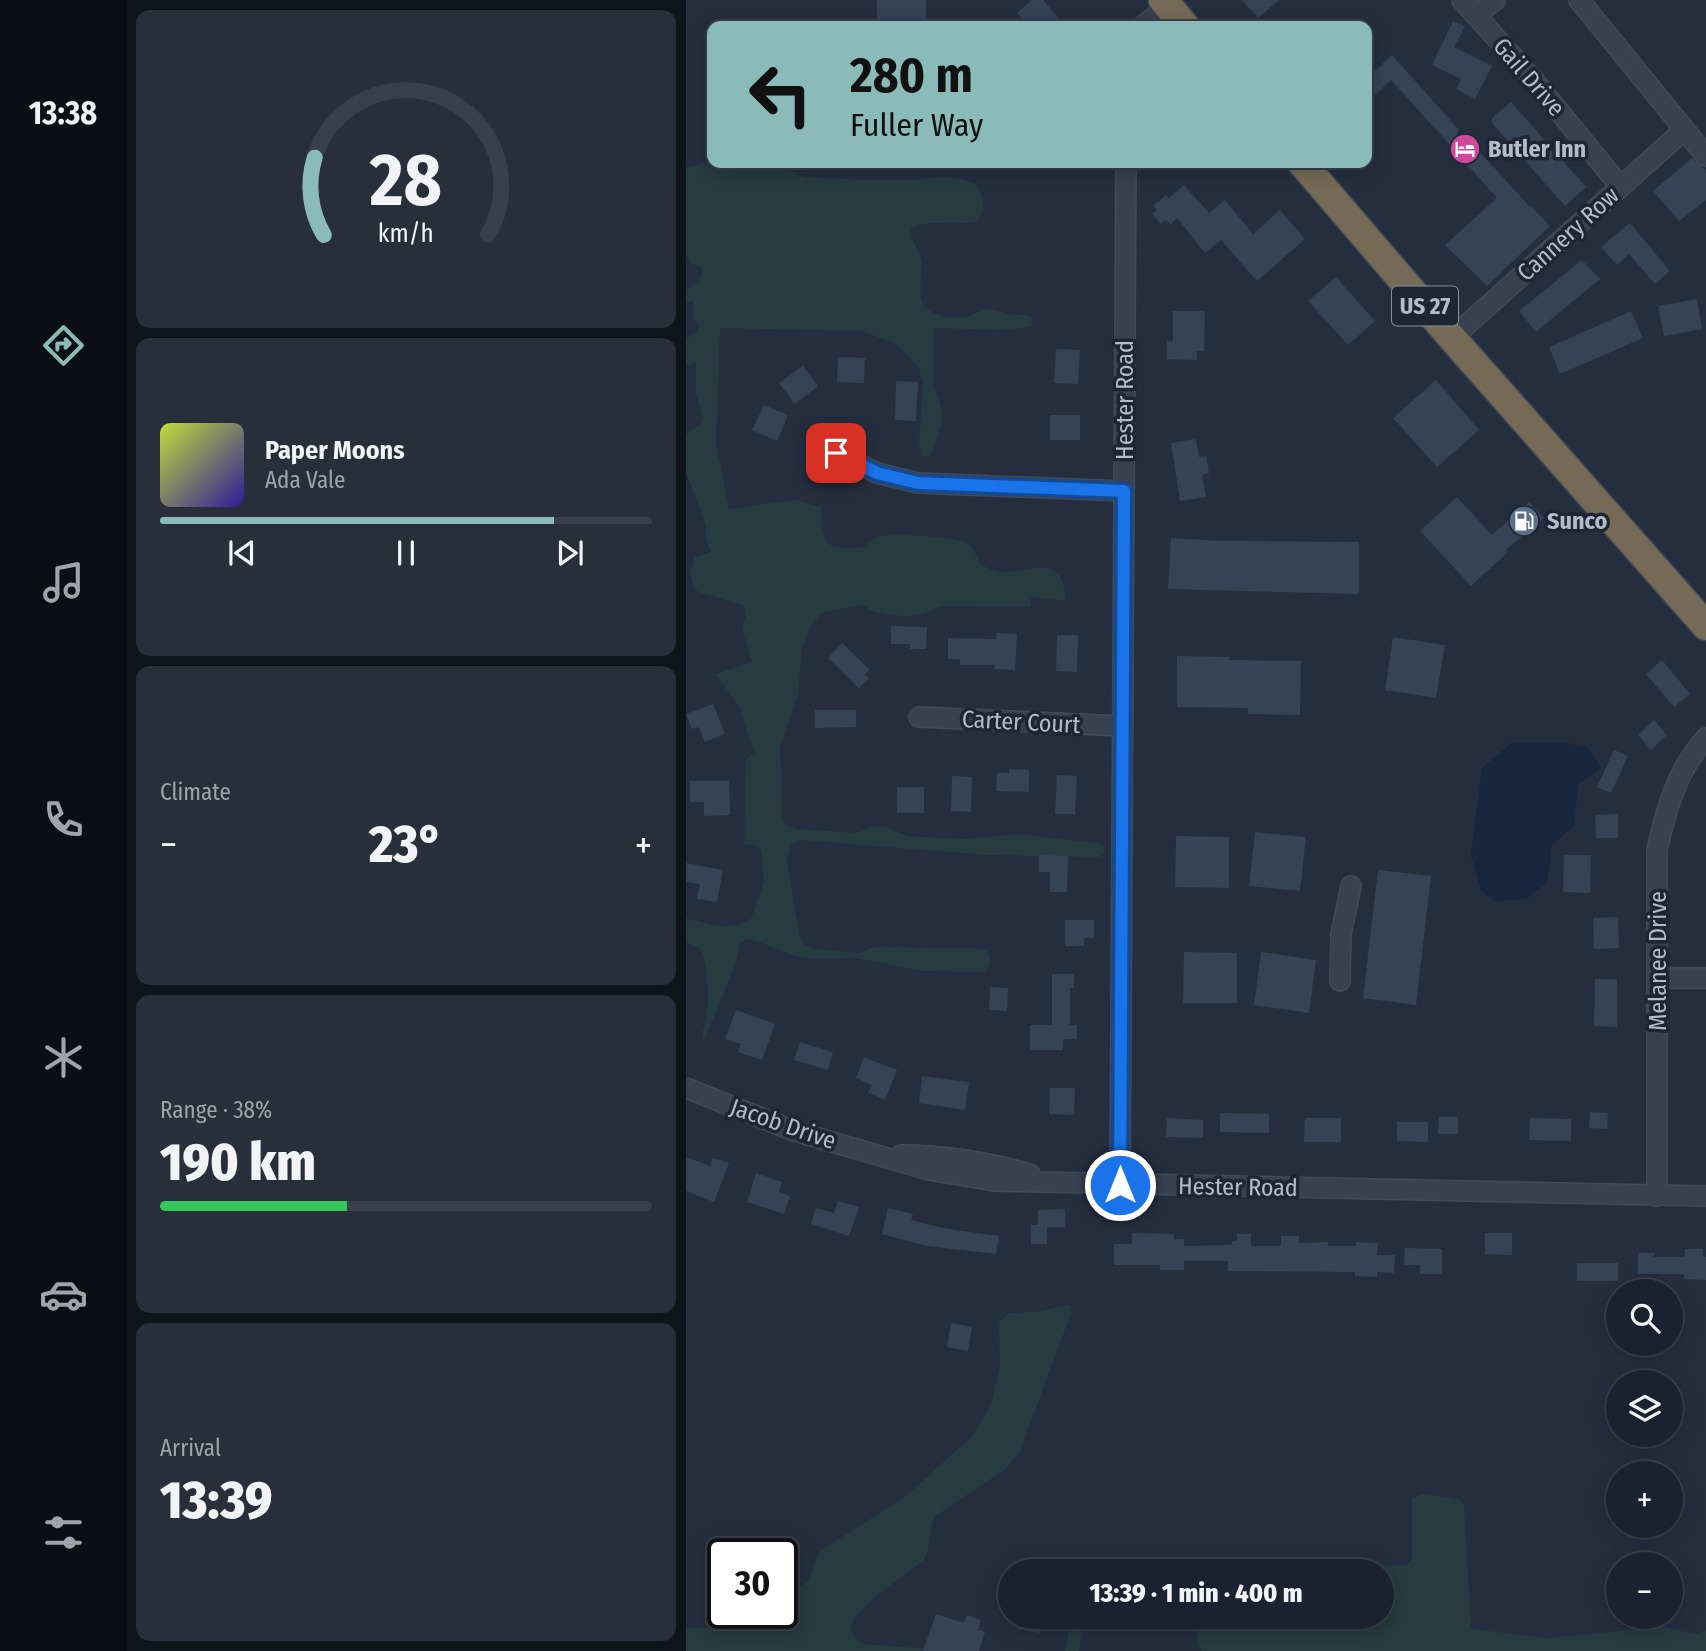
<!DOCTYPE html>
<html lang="en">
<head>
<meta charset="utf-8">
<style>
  :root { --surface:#1b222f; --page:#282f3b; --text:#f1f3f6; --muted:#a0a4aa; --line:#393f4b; --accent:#8bbbb9 }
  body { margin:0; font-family:"Fira Sans Condensed",sans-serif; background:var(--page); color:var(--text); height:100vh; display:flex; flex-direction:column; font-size:26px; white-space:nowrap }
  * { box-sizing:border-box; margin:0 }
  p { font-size:23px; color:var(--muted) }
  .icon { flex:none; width:38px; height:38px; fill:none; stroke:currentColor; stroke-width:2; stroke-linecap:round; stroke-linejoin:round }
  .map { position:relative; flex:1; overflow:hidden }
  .drawer { display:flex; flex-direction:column; gap:10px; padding:10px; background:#0f131a; width:560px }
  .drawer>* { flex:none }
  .hud { position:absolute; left:21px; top:21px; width:665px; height:147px; border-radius:14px; box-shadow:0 4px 18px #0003,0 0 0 2px var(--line); background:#8bbbb9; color:#111; overflow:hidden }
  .controls { position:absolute; left:920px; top:1279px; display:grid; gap:14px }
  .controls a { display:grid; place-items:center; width:77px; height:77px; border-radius:50%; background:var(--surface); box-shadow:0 4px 18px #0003,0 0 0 2px var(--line); font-size:35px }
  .speed { position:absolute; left:21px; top:1538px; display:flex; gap:14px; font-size:35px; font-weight:700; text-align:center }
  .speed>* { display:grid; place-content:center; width:91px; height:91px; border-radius:50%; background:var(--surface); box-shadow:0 4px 18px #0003,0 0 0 2px var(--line); line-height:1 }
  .speed .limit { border:4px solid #111; border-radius:10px; background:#fff; color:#111 }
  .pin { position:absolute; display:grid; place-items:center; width:60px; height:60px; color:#fff; margin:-30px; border-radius:14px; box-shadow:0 4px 10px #0006 }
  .me { position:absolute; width:77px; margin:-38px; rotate:0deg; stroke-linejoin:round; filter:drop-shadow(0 0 5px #0008) }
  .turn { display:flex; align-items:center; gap:24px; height:147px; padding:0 28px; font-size:32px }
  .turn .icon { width:91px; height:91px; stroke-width:2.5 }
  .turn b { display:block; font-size:49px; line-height:60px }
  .big { font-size:52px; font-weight:800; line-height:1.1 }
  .drawer .tile { flex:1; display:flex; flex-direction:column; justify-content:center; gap:10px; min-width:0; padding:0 24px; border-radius:14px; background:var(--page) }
  .drawer .dial { align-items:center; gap:0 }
  .dial svg { height:182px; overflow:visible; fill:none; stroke:var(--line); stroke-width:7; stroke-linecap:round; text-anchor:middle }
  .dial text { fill:var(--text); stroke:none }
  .song { display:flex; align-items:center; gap:21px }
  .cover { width:84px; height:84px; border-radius:10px; background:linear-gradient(135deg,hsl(70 70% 55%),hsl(250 70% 35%)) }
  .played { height:7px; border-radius:4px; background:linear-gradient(90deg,var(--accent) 80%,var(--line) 80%) }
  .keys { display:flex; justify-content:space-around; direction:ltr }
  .heat { display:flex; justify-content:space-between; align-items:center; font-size:38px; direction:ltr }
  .charge { height:10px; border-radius:5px; background:linear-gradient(90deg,#34c759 38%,var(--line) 0) }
  .trip { position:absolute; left:312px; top:1559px; width:396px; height:70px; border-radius:35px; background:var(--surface); box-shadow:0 4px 18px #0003,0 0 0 2px var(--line); font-weight:800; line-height:70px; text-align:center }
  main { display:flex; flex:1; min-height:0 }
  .menu { display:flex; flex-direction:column; width:126px; justify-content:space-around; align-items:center; background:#0b0e13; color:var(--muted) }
  .menu .icon { width:49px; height:49px }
  .menu .on { color:var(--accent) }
  .menu b { font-size:32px; color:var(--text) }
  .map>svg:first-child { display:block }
  .green { fill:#263c40 }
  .water { fill:#17253d }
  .building { fill:#364255 }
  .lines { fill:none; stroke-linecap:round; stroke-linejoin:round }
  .minor-casing { stroke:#414a58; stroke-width:22 }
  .highway-casing { stroke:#404956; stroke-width:31 }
  .minor { stroke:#38414f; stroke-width:19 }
  .highway { stroke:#756a55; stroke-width:28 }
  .route-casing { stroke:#114b97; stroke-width:18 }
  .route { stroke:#1a73e8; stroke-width:12 }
  .labels { text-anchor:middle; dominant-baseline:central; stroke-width:7; stroke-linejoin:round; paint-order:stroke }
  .shield { fill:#1d2634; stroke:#878f9c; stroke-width:2 }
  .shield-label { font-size:23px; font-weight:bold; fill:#b4bcc9 }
  .street-label { font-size:24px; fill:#b4bcc9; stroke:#1d2634 }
  .poi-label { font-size:24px; font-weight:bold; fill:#b4bcc9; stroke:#1d2634; text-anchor:start }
</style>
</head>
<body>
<main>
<nav class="menu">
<b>13:38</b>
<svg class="icon on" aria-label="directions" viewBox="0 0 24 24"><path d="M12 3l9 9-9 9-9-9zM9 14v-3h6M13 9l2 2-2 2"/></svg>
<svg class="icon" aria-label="music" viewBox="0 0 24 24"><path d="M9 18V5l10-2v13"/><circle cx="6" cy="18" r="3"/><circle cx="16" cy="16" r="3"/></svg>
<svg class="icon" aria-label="phone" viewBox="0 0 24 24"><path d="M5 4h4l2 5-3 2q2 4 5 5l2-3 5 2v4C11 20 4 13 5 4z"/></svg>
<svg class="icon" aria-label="climate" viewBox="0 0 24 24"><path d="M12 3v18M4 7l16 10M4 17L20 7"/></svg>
<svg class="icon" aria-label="car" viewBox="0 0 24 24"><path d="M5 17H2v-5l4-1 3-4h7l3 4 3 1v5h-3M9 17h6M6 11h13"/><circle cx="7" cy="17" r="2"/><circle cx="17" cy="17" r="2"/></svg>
<svg class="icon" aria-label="filters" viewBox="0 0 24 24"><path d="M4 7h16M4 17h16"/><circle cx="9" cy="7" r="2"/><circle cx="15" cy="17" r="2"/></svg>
</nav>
<section class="drawer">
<div class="tile dial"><svg viewBox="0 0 100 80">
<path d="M14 69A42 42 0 1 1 86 69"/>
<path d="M14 69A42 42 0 0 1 10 35" stroke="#8bbbb9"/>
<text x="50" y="56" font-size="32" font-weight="700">28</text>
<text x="50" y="72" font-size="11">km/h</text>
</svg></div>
<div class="tile">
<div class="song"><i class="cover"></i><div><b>Paper Moons</b><p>Ada Vale</p></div></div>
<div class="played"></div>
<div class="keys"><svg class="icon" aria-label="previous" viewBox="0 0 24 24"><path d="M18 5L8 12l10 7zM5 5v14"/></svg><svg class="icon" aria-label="pause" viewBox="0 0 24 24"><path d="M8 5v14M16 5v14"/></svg><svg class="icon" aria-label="next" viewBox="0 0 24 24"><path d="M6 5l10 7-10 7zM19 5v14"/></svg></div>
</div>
<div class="tile"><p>Climate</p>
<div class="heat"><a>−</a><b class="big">23°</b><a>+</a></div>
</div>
<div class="tile"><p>Range · 38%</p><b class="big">190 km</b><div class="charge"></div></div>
<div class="tile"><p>Arrival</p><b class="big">13:39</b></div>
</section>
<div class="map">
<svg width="1020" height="1651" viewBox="0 0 1020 1651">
  <rect width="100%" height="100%" fill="#242e3f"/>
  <g class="green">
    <path d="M26 161 84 163 119 177 176 180H229L261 176 289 183C298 198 301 205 292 221 271 227 242 218 225 228 224 242 234 249 236 263 237 275 232 289 236 301 240 315 264 319 278 317 286 316 294 310 303 309 312 308 316 314 324 315 331 316 337 313 345 316L347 323 345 327 314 330 248 328 247 385 254 404 256 423 245 456H235L233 443 237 384 233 368 209 343 175 331 34 328 30 442 43 509 110 500 135 507C137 545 137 551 178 547 182 541 189 537 196 536 211 534 266 536 279 542 288 547 290 555 294 564 298 566 304 570 309 571 338 577 378 547 380 601L345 597 344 607 254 606C234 620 196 619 177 605L138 612 125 625 116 649 112 695 94 748 96 817 100 825 110 829 171 833 188 826 200 827 222 836 279 839 332 834 411 843 418 847 419 852 414 857 301 855 113 840 105 845 101 861 113 935 119 945 130 949 173 953 188 947 288 948 300 950C306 958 305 964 300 972L236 971 171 958 127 959 109 956 70 941 61 939 54 943 50 963 18 1041C14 1031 20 1025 21 1015 23 993 22 969 15 949L0 942V918C23 924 43 932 65 919L78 882 75 850 71 846 58 844 60 759 68 753 53 706 29 674 66 662 56 629 60 613 57 605 12 592C2 581 4 570 9 557L25 552 20 540V525L0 472V434L15 424 17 418 10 393V362L0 366V338C7 334 15 332 12 322L7 319V301L0 303V289C9 285 17 279 16 268L5 263 0 254V168Z"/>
    <path d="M382 1305 387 1308 334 1451 321 1468 248 1517C242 1531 245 1547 238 1560 223 1572 166 1610 165 1627 165 1635 171 1639 177 1644L270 1651H0V1628C30 1629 46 1623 73 1614 79 1612 90 1614 96 1614V1598L122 1581 134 1551 219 1497 286 1436 305 1405 314 1366 313 1323 323 1313 350 1312Z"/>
    <polygon points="738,1494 772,1499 778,1504 785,1629 862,1638 979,1627 1008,1634 1020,1631 1020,1651 516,1651 512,1645 509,1617 695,1617 695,1572 549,1571 562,1567 720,1565 726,1559 726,1498"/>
    <polygon points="386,1617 400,1617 393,1651 379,1651"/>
  </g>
  <polygon class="water" points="827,742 876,742 902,748 916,768 892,785 888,826 866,845 861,883 840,899 809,901 795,891 785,855 796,768"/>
  <g class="building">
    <rect x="191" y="0" width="49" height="26"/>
    <polygon points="346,0 357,0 374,20 367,26 342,26 331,13"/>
    <polygon points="556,0 593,0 572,18"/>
    <polygon points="767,21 779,26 768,47 806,66 789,99 770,89 775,79 746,65"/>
    <polygon points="706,55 773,130 765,146 705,80 681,102 681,78"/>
    <polygon points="825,102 900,187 879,206 806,123 806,118"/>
    <polygon points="782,139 844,207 845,206 864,226 801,286 759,245 811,198 769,151"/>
    <polygon points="1006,158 1020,170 1020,200 993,221 967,191"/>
    <polygon points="498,185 523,213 539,200 567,234 594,210 619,239 571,281 535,240 519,253 491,218 484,225 480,220 475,224 466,214 471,210 467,206 480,195 483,198"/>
    <polygon points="944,223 984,271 969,284 943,254 931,265 915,247"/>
    <polygon points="896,260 914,279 850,332 833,311"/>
    <polygon points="650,277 689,321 662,345 622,301"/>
    <polygon points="1011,299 1016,329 978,336 972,306"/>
    <polygon points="487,311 519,311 518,351 511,351 511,360 481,359 481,341 487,342"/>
    <polygon points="945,311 957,338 874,374 863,347"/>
    <polygon points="370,349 394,350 392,384 368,383"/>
    <polygon points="152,357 179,358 178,383 151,382"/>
    <polygon points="117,366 132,386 109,404 93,383"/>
    <polygon points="750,380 793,430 751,467 707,418"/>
    <polygon points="210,381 232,382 230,421 209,420"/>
    <polygon points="78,405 102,415 91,441 66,430"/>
    <rect x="364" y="415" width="30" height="25"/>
    <polygon points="510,439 513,457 520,456 523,473 516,475 520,497 494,501 485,443"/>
    <polygon points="771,497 806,535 843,502 858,518 820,550 822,552 785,586 734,531"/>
    <polygon points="485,538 538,541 673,542 673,594 482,589"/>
    <polygon points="205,626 241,627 240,649 224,649 224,644 205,644"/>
    <polygon points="311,633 331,634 329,670 309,669 309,665 274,665 274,659 262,659 262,638 310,639"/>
    <polygon points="371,635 392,635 391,672 370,671"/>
    <polygon points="707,637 759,645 750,698 699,690"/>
    <polygon points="156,643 184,670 179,675 183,678 173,688 142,658"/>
    <polygon points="491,656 543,657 543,660 615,661 614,715 562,714 562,708 491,707"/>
    <polygon points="976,660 1004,694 988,707 960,674"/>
    <polygon points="27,704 39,734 19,742 13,727 6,729 0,714"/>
    <polygon points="129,710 170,710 170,727 129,728"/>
    <polygon points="968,720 981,735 965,750 952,735"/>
    <polygon points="928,750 942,756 925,793 911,787"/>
    <polygon points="323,769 343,770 343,792 310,791 311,773 323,773"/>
    <polygon points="371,775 391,776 389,814 369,814"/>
    <polygon points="266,776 286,777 285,812 265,811"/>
    <polygon points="4,781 43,781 44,815 18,816 18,802 4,802"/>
    <rect x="211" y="787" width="27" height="26"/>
    <polygon points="932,814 932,838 910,838 909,815"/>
    <polygon points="569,832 620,837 614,891 563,886"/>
    <polygon points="490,836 543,837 543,888 489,887"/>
    <polygon points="353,855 382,856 381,892 364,892 364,872 353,872"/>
    <polygon points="878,855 905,855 904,893 877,892"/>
    <polygon points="0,863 37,870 31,902 11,899 14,884 0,882"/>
    <polygon points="692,870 745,876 730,1005 677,998"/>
    <polygon points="932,917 933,948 908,949 907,918"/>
    <polygon points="379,920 408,920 408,938 398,938 398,946 379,946"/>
    <polygon points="498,952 551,953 551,1003 497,1003"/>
    <polygon points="575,952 630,960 623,1013 568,1005"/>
    <polygon points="366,974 388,974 388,988 384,988 384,1025 391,1025 391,1039 377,1039 377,1050 344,1050 344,1025 366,1025"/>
    <polygon points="909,979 931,979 931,1027 908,1026"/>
    <polygon points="304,987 322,988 321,1011 303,1010"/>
    <polygon points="50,1010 89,1024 76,1060 52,1052 55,1044 39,1039"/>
    <polygon points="114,1042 147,1052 142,1070 108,1060"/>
    <polygon points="178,1057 211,1070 199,1100 182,1093 186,1085 170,1078"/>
    <polygon points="236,1076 283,1082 279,1110 233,1103"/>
    <polygon points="364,1088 389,1088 388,1115 363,1114"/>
    <polygon points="904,1112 922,1113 921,1129 903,1128"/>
    <polygon points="534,1113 583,1114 583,1133 534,1132"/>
    <polygon points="753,1117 772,1117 772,1134 752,1134"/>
    <polygon points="481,1118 517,1120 517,1138 480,1137"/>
    <polygon points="619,1118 655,1118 655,1142 618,1142"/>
    <polygon points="844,1118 885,1119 885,1141 843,1140"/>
    <polygon points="711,1122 742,1122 742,1142 711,1141"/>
    <polygon points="0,1157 24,1166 27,1158 43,1163 28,1202 0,1191"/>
    <polygon points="70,1173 96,1182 93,1192 104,1196 98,1214 61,1202"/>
    <polygon points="152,1201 173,1207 163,1236 125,1224 130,1208 148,1213"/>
    <polygon points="202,1208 227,1214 225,1220 256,1228 313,1236 310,1254 241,1246 196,1234"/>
    <polygon points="379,1209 379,1227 361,1227 361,1244 345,1244 345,1225 352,1225 352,1210"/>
    <polygon points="446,1233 488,1234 488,1239 498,1239 498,1246 546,1245 546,1241 551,1241 551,1234 565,1234 565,1246 595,1246 595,1236 613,1236 613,1243 642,1242 642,1246 670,1246 670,1242 692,1243 691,1255 709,1255 708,1273 691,1272 691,1277 669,1276 669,1272 542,1271 542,1261 498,1261 498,1270 474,1270 474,1265 428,1265 428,1244 446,1244"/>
    <polygon points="799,1233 826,1233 826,1255 799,1254"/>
    <polygon points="719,1248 756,1249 756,1274 734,1274 734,1265 718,1265"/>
    <polygon points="999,1249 1017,1249 1017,1257 1020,1257 1020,1280 998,1279 998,1274 952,1274 952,1253 968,1253 968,1257 999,1257"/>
    <rect x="891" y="1263" width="41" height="18"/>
    <polygon points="265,1323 286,1327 282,1351 261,1347"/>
    <polygon points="250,1614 278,1623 281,1615 295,1620 292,1630 299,1632 293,1651 237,1651"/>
    <polygon points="333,1617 357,1617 354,1633 331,1629"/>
  </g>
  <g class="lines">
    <g class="minor-casing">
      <g id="minor">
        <polyline points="776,0 845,77 934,186"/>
        <polyline points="893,0 1020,156"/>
        <polyline points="790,16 809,0"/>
        <polyline points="457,26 481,6"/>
        <polyline points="766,338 998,130"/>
        <polyline points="150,453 191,473 232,483 438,491"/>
        <polyline points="233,717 437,726"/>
        <polyline points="973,978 1020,978"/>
        <polyline points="654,981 655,934 665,886"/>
        <polyline points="0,1088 108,1131 243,1170 308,1181 1020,1196"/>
        <path d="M215 1155C258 1155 301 1162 344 1174"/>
        <polyline points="434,1185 440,163"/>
        <path d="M971 1196V850C980 809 991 770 1020 738"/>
      </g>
    </g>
    <g class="highway-casing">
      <g id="highway">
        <polyline points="477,0 499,26"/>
        <polyline points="616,163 766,338 1020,626"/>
      </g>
    </g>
    <use href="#minor" class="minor"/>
    <use href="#highway" class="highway"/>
  </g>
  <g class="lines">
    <g class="route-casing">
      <polyline id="route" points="150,453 191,473 232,483 438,491 434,1185"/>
    </g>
    <use href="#route" class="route"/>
  </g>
  <defs>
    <g id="hotel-disc" transform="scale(1.575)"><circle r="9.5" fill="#d1479c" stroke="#1d2634"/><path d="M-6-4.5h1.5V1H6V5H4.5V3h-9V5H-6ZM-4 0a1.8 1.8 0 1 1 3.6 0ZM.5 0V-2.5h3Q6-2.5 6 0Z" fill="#fff"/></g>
    <g id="fuel-disc" transform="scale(1.575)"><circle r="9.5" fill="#5c6f8a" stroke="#1d2634"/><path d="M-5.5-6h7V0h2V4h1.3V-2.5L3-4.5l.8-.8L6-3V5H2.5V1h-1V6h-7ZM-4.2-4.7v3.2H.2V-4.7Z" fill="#fff"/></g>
  </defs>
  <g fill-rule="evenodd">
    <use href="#hotel-disc" x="779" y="149"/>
    <use href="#fuel-disc" x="838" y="521"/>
  </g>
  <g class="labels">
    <rect class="shield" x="706" y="286.5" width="66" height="39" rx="5"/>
    <g class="shield-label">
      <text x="739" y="306">US 27</text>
    </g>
    <g class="street-label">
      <text transform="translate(843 77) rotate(49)">Gail Drive</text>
      <text transform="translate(882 234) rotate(-42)">Cannery Row</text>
      <text transform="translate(439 400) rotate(-90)">Hester Road</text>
      <text transform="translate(335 722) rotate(3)">Carter Court</text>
      <text transform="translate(972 961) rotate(-90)">Melanee Drive</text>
      <text transform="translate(97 1124) rotate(19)">Jacob Drive</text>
      <text transform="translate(552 1187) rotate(1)">Hester Road</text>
    </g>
    <g class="poi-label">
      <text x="802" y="149">Butler Inn</text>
      <text x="861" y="521">Sunco</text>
    </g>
  </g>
</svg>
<div class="controls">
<a><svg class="icon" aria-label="search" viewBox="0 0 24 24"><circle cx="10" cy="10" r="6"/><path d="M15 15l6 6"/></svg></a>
<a><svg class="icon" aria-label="layers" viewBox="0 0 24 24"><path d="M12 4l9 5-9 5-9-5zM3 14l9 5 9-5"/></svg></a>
<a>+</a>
<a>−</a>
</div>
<div class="speed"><div class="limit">30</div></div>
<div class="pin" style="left:150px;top:453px;background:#d93025"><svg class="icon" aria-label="arrive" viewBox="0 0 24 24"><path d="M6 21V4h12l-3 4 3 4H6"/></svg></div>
<svg class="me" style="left:434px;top:1185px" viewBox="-20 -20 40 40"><circle r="17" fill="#1a73e8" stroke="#fff" stroke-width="3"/><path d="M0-11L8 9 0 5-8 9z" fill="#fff"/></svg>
<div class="trip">13:39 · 1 min · 400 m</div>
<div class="hud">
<div class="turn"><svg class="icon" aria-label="left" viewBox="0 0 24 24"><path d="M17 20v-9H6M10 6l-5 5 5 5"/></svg><div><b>280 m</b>Fuller Way</div></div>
</div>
</div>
</main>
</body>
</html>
